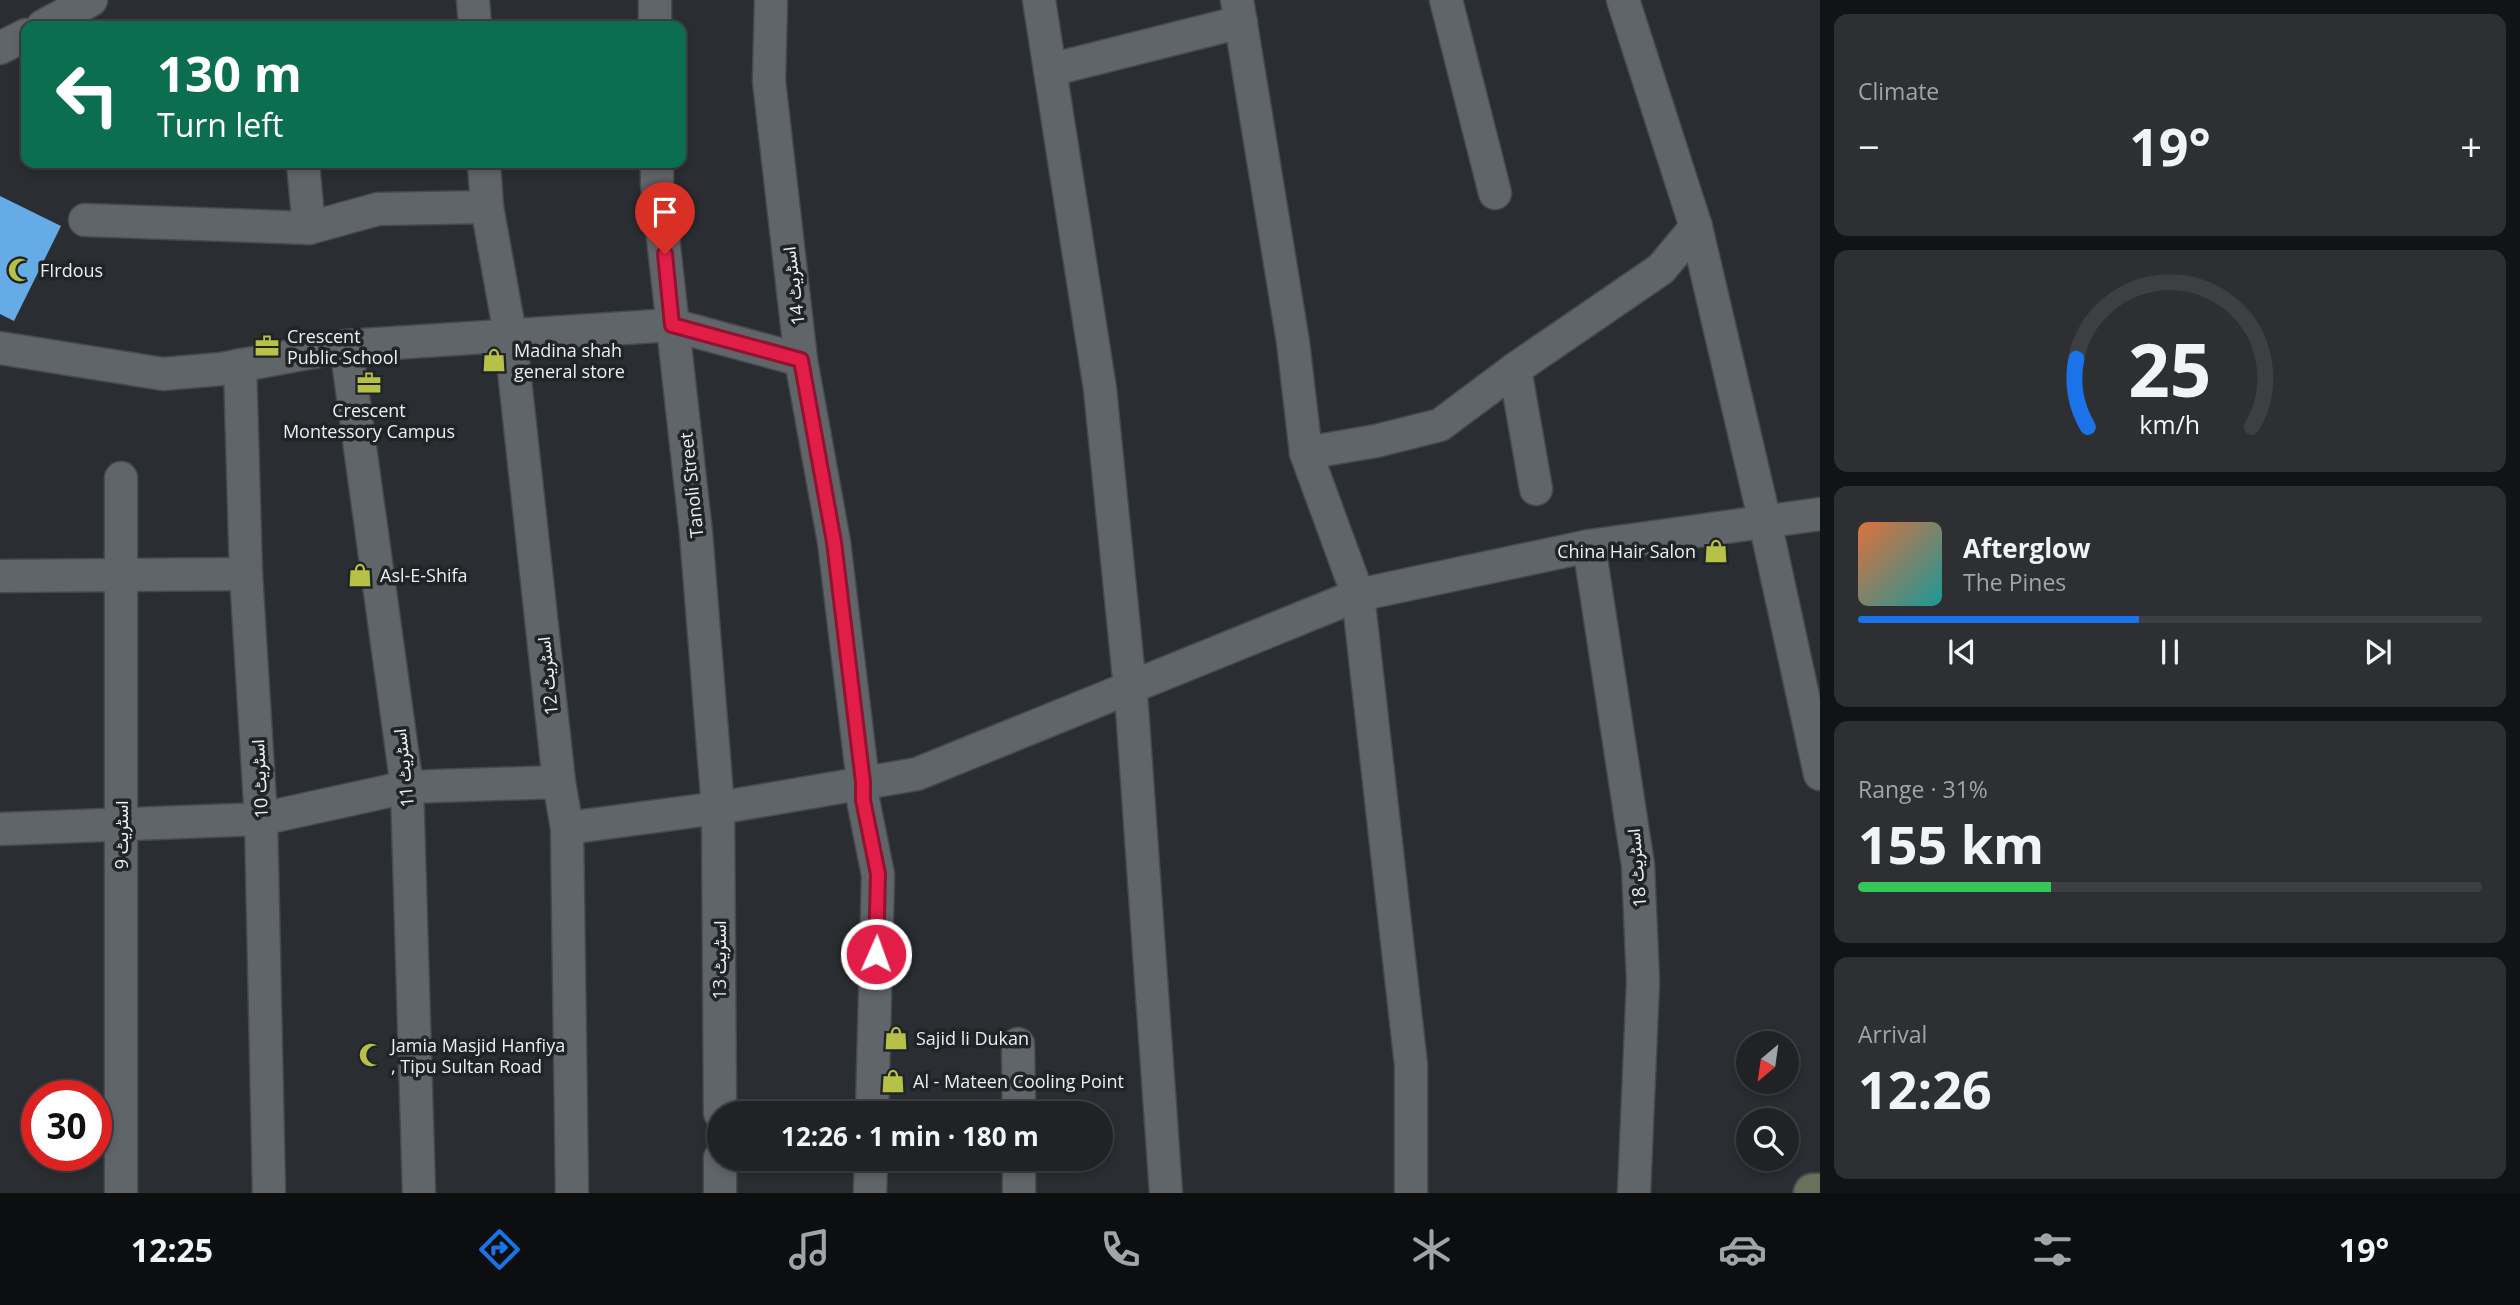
<!DOCTYPE html>
<html lang="en">
<head>
<meta charset="utf-8">
<style>
  :root { --surface:#202225; --page:#2d2f32; --text:#f1f3f6; --muted:#a2a4a7; --line:#3d3f42; --accent:#1a73e8 }
  body { margin:0; font-family:"Open Sans",Vazirmatn,sans-serif; background:var(--page); color:var(--text); height:100vh; display:flex; flex-direction:column; font-size:26px; white-space:nowrap }
  * { box-sizing:border-box; margin:0 }
  p { font-size:23px; color:var(--muted) }
  .icon { flex:none; width:38px; height:38px; fill:none; stroke:currentColor; stroke-width:2; stroke-linecap:round; stroke-linejoin:round }
  .map { position:relative; flex:1; overflow:hidden }
  .panel { display:flex; flex-direction:column; gap:14px; padding:14px; background:#121314; width:700px }
  .panel>* { flex:none }
  .hud { position:absolute; left:21px; top:21px; width:665px; height:147px; border-radius:14px; box-shadow:0 4px 10px #0003,0 0 0 2px var(--line); background:#0b6e4f; color:#fff; overflow:hidden }
  .needle { width:46px; rotate:209deg }
  .fabs { position:absolute; left:1736px; top:1031px; display:grid; gap:14px }
  .fabs a { display:grid; place-items:center; width:63px; height:63px; border-radius:50%; background:var(--surface); box-shadow:0 4px 10px #0003,0 0 0 2px var(--line); font-size:35px }
  .speed { position:absolute; left:21px; top:1080px; display:flex; gap:14px; font-size:35px; font-weight:700; text-align:center }
  .speed>* { display:grid; place-content:center; width:91px; height:91px; border-radius:50%; background:var(--surface); box-shadow:0 4px 10px #0003,0 0 0 2px var(--line); line-height:1 }
  .speed .limit { border:10px solid #d22; background:#fff; color:#111 }
  .pin { position:absolute; display:grid; place-items:center; width:60px; height:60px; color:#fff; margin:-72px -30px; border-radius:50% 50% 50% 0; rotate:-45deg; box-shadow:0 0 7px #0007 }
  .pin .icon { rotate:45deg }
  .me { position:absolute; width:77px; margin:-38px; rotate:2deg; stroke-linejoin:round; filter:drop-shadow(0 0 5px #0008) }
  .turn { display:flex; align-items:center; gap:24px; height:147px; padding:0 21px; font-size:32px }
  .turn .icon { width:91px; height:91px; stroke-width:2.5 }
  .turn b { display:block; font-size:49px; line-height:60px }
  .big { font-size:52px; font-weight:700; line-height:1.1 }
  .panel .card { flex:1; display:flex; flex-direction:column; justify-content:center; gap:10px; min-width:0; padding:0 24px; border-radius:14px; background:var(--page) }
  .panel .dial { align-items:center; gap:0 }
  .dial svg { height:182px; overflow:visible; fill:none; stroke:var(--line); stroke-width:7; stroke-linecap:round; text-anchor:middle }
  .dial text { fill:var(--text); stroke:none }
  .song { display:flex; align-items:center; gap:21px }
  .cover { width:84px; height:84px; border-radius:10px; background:linear-gradient(135deg,hsl(20 70% 55%),hsl(180 70% 35%)) }
  .played { height:7px; border-radius:4px; background:linear-gradient(90deg,var(--accent) 45%,var(--line) 45%) }
  .keys { display:flex; justify-content:space-around; direction:ltr }
  .heat { display:flex; justify-content:space-between; align-items:center; font-size:38px; direction:ltr }
  .charge { height:10px; border-radius:5px; background:linear-gradient(90deg,#34c759 31%,var(--line) 0) }
  .trip { position:absolute; left:707px; top:1101px; width:406px; height:70px; border-radius:35px; background:var(--surface); box-shadow:0 4px 10px #0003,0 0 0 2px var(--line); font-weight:700; line-height:70px; text-align:center }
  .tabs { display:flex; height:112px; justify-content:space-around; align-items:center; background:#0d0e0f; color:var(--muted) }
  .tabs .icon { width:49px; height:49px }
  .tabs .current { color:var(--accent) }
  .tabs b { font-size:32px; color:var(--text) }
  main { display:flex; flex:1; min-height:0 }
  .map>svg:first-child { display:block }
  .building { fill:#65abe5 }
  .lines { fill:none; stroke-linecap:round; stroke-linejoin:round }
  .street-casing { stroke:#464a4d; stroke-width:35 }
  .secondary-casing { stroke:#464a4d; stroke-width:42 }
  .street { stroke:#606569; stroke-width:32 }
  .secondary { stroke:#6a7059; stroke-width:38 }
  .route-casing { stroke:#92132f; stroke-width:18 }
  .route { stroke:#e11d48; stroke-width:12 }
  .labels { text-anchor:middle; dominant-baseline:central; stroke-width:7; stroke-linejoin:round; paint-order:stroke }
  .poi-label { font-size:18px; fill:#eceef1; stroke:#202427; text-anchor:start }
  .street-label { font-size:18px; fill:#eceef1; stroke:#202427 }
</style>
</head>
<body>
<main>
<div class="map">
<svg width="1820" height="1193" viewBox="0 0 1820 1193">
  <rect width="100%" height="100%" fill="#2a2d31"/>
  <polygon class="building" points="0,196 61,226 14,321 0,314"/>
  <g class="lines">
    <g class="street-casing">
      <g id="street">
        <polyline points="473,0 475,26"/>
        <polyline points="655,0 655,26"/>
        <polyline points="771,0 769,81 801,360 834,542 863,782 863,800 878,875 872,1113"/>
        <polyline points="1039,0 1100,389 1132,708 1166,1193"/>
        <polyline points="1237,0 1293,342 1306,453 1358,595 1411,1065 1411,1193"/>
        <polyline points="1446,0 1495,193"/>
        <polyline points="1623,0 1696,227 1765,522 1820,774"/>
        <polyline points="43,26 91,0"/>
        <polyline points="0,48 26,35"/>
        <polyline points="1050,70 1241,22"/>
        <polyline points="303,163 309,228"/>
        <polyline points="484,163 487,207 510,334 559,782 567,828 572,1193"/>
        <polyline points="657,163 657,184 696,533 718,808 720,1113"/>
        <polyline points="85,220 309,228 378,209 487,207"/>
        <polyline points="346,346 407,787 419,1193"/>
        <polyline points="0,348 163,374 221,369 346,346 672,325 801,360"/>
        <polyline points="240,365 246,574 261,819 269,1193"/>
        <polyline points="1515,369 1536,489"/>
        <polyline points="1306,453 1376,441 1440,425 1515,369 1661,269 1696,227"/>
        <polyline points="121,478 121,1193"/>
        <polyline points="1589,546 1638,865 1643,981 1634,1193"/>
        <polyline points="0,576 246,574"/>
        <polyline points="567,828 718,808 917,774 1358,595 1589,546 1820,514"/>
        <polyline points="0,829 261,819 407,787 559,782"/>
        <polyline points="1018,1044 1019,1113"/>
        <polyline points="720,1158 720,1193"/>
        <polyline points="1019,1158 1019,1193"/>
        <polyline points="870,1193 871,1158"/>
      </g>
    </g>
    <g class="secondary-casing">
      <polyline id="secondary" points="1813,1193 1820,1193"/>
    </g>
    <use href="#street" class="street"/>
    <use href="#secondary" class="secondary"/>
  </g>
  <g class="lines">
    <g class="route-casing">
      <polyline id="route" points="665,254 672,325 801,360 834,542 863,782 863,800 878,874 876,954"/>
    </g>
    <use href="#route" class="route"/>
  </g>
  <defs>
    <g id="mosque-bare" transform="scale(1.89)"><path d="M3.5-4.9A6 6 0 1 0 3.5 4.9A5 5 0 1 1 3.5-4.9Z" fill="#b7c148" stroke="#202427" stroke-width="2.5" paint-order="stroke"/></g>
    <g id="office-bare" transform="scale(1.89)"><path d="M-6-3h4V-5.5h4V-3h4V5H-6ZM-1-4.5V-3h2v-1.5ZM-6 0V1H6V0Z" fill="#b7c148" stroke="#202427" stroke-width="2.5" paint-order="stroke"/></g>
    <g id="shop-bare" transform="scale(1.89)"><path d="M-5-2.5h2.3a2.7 3.5 0 0 1 5.4 0H5L5.5 6h-11ZM-1.5-2.5h3a1.5 2.3 0 0 0-3 0Z" fill="#b7c148" stroke="#202427" stroke-width="2.5" paint-order="stroke"/></g>
  </defs>
  <g fill-rule="evenodd">
    <use href="#mosque-bare" x="20" y="270"/>
    <use href="#office-bare" x="267" y="346"/>
    <use href="#shop-bare" x="494" y="360"/>
    <use href="#office-bare" x="369" y="383"/>
    <use href="#shop-bare" x="1716" y="551"/>
    <use href="#shop-bare" x="360" y="575"/>
    <use href="#shop-bare" x="896" y="1038"/>
    <use href="#mosque-bare" x="371" y="1055"/>
    <use href="#shop-bare" x="893" y="1081"/>
  </g>
  <g class="labels">
    <g class="poi-label">
      <text x="40" y="270">FIrdous</text>
      <text x="287" y="336">Crescent<tspan x="287" dy="21">Public School</tspan></text>
      <text x="514" y="350">Madina shah<tspan x="514" dy="21">general store</tspan></text>
      <text x="369" y="410" text-anchor="middle">Crescent<tspan x="369" dy="21">Montessory Campus</tspan></text>
      <text x="1696" y="551" text-anchor="end">China Hair Salon</text>
      <text x="380" y="575">Asl-E-Shifa</text>
      <text x="916" y="1038">Sajid li Dukan</text>
      <text x="391" y="1045">Jamia Masjid Hanfiya<tspan x="391" dy="21">, Tipu Sultan Road</tspan></text>
      <text x="913" y="1081">Al - Mateen Cooling Point</text>
    </g>
    <g class="street-label">
      <text transform="translate(793 286) rotate(-97)">اسٹریٹ 14</text>
      <text transform="translate(691 485) rotate(-96)">Tanoli Street</text>
      <text transform="translate(547 676) rotate(-96)">اسٹریٹ 12</text>
      <text transform="translate(403 768) rotate(-96)">اسٹریٹ 11</text>
      <text transform="translate(259 779) rotate(-93)">اسٹریٹ 10</text>
      <text transform="translate(121 835) rotate(-90)">اسٹریٹ 9</text>
      <text transform="translate(1636 868) rotate(-95)">اسٹریٹ 18</text>
      <text transform="translate(719 960) rotate(-90)">اسٹریٹ 13</text>
    </g>
  </g>
</svg>
<div class="fabs">
<a><svg class="needle" viewBox="-14 -14 28 28"><path d="M0-13l5 13h-10z" fill="#e53935"/><path d="M0 13l5-13h-10z" fill="#a2a4a7"/></svg></a>
<a><svg class="icon" aria-label="search" viewBox="0 0 24 24"><circle cx="10" cy="10" r="6"/><path d="M15 15l6 6"/></svg></a>
</div>
<div class="speed"><div class="limit">30</div></div>
<div class="pin" style="left:665px;top:254px;background:#d93025"><svg class="icon" aria-label="arrive" viewBox="0 0 24 24"><path d="M6 21V4h12l-3 4 3 4H6"/></svg></div>
<svg class="me" style="left:876px;top:954px" viewBox="-20 -20 40 40"><circle r="17" fill="#e11d48" stroke="#fff" stroke-width="3"/><path d="M0-11L8 9 0 5-8 9z" fill="#fff"/></svg>
<div class="trip">12:26 · 1 min · 180 m</div>
<div class="hud">
<div class="turn"><svg class="icon" aria-label="left" viewBox="0 0 24 24"><path d="M17 20v-9H6M10 6l-5 5 5 5"/></svg><div><b>130 m</b>Turn left</div></div>
</div>
</div>
<section class="panel">
<div class="card"><p>Climate</p>
<div class="heat"><a>−</a><b class="big">19°</b><a>+</a></div>
</div>
<div class="card dial"><svg viewBox="0 0 100 80">
<path d="M14 69A42 42 0 1 1 86 69"/>
<path d="M14 69A42 42 0 0 1 9 39" stroke="#1a73e8"/>
<text x="50" y="56" font-size="32" font-weight="700">25</text>
<text x="50" y="72" font-size="11">km/h</text>
</svg></div>
<div class="card">
<div class="song"><i class="cover"></i><div><b>Afterglow</b><p>The Pines</p></div></div>
<div class="played"></div>
<div class="keys"><svg class="icon" aria-label="previous" viewBox="0 0 24 24"><path d="M18 5L8 12l10 7zM5 5v14"/></svg><svg class="icon" aria-label="pause" viewBox="0 0 24 24"><path d="M8 5v14M16 5v14"/></svg><svg class="icon" aria-label="next" viewBox="0 0 24 24"><path d="M6 5l10 7-10 7zM19 5v14"/></svg></div>
</div>
<div class="card"><p>Range · 31%</p><b class="big">155 km</b><div class="charge"></div></div>
<div class="card"><p>Arrival</p><b class="big">12:26</b></div>
</section>
</main>
<nav class="tabs">
<b>12:25</b>
<svg class="icon current" aria-label="directions" viewBox="0 0 24 24"><path d="M12 3l9 9-9 9-9-9zM9 14v-3h6M13 9l2 2-2 2"/></svg>
<svg class="icon" aria-label="music" viewBox="0 0 24 24"><path d="M9 18V5l10-2v13"/><circle cx="6" cy="18" r="3"/><circle cx="16" cy="16" r="3"/></svg>
<svg class="icon" aria-label="phone" viewBox="0 0 24 24"><path d="M5 4h4l2 5-3 2q2 4 5 5l2-3 5 2v4C11 20 4 13 5 4z"/></svg>
<svg class="icon" aria-label="climate" viewBox="0 0 24 24"><path d="M12 3v18M4 7l16 10M4 17L20 7"/></svg>
<svg class="icon" aria-label="car" viewBox="0 0 24 24"><path d="M5 17H2v-5l4-1 3-4h7l3 4 3 1v5h-3M9 17h6M6 11h13"/><circle cx="7" cy="17" r="2"/><circle cx="17" cy="17" r="2"/></svg>
<svg class="icon" aria-label="filters" viewBox="0 0 24 24"><path d="M4 7h16M4 17h16"/><circle cx="9" cy="7" r="2"/><circle cx="15" cy="17" r="2"/></svg>
<b>19°</b>
</nav>
</body>
</html>
